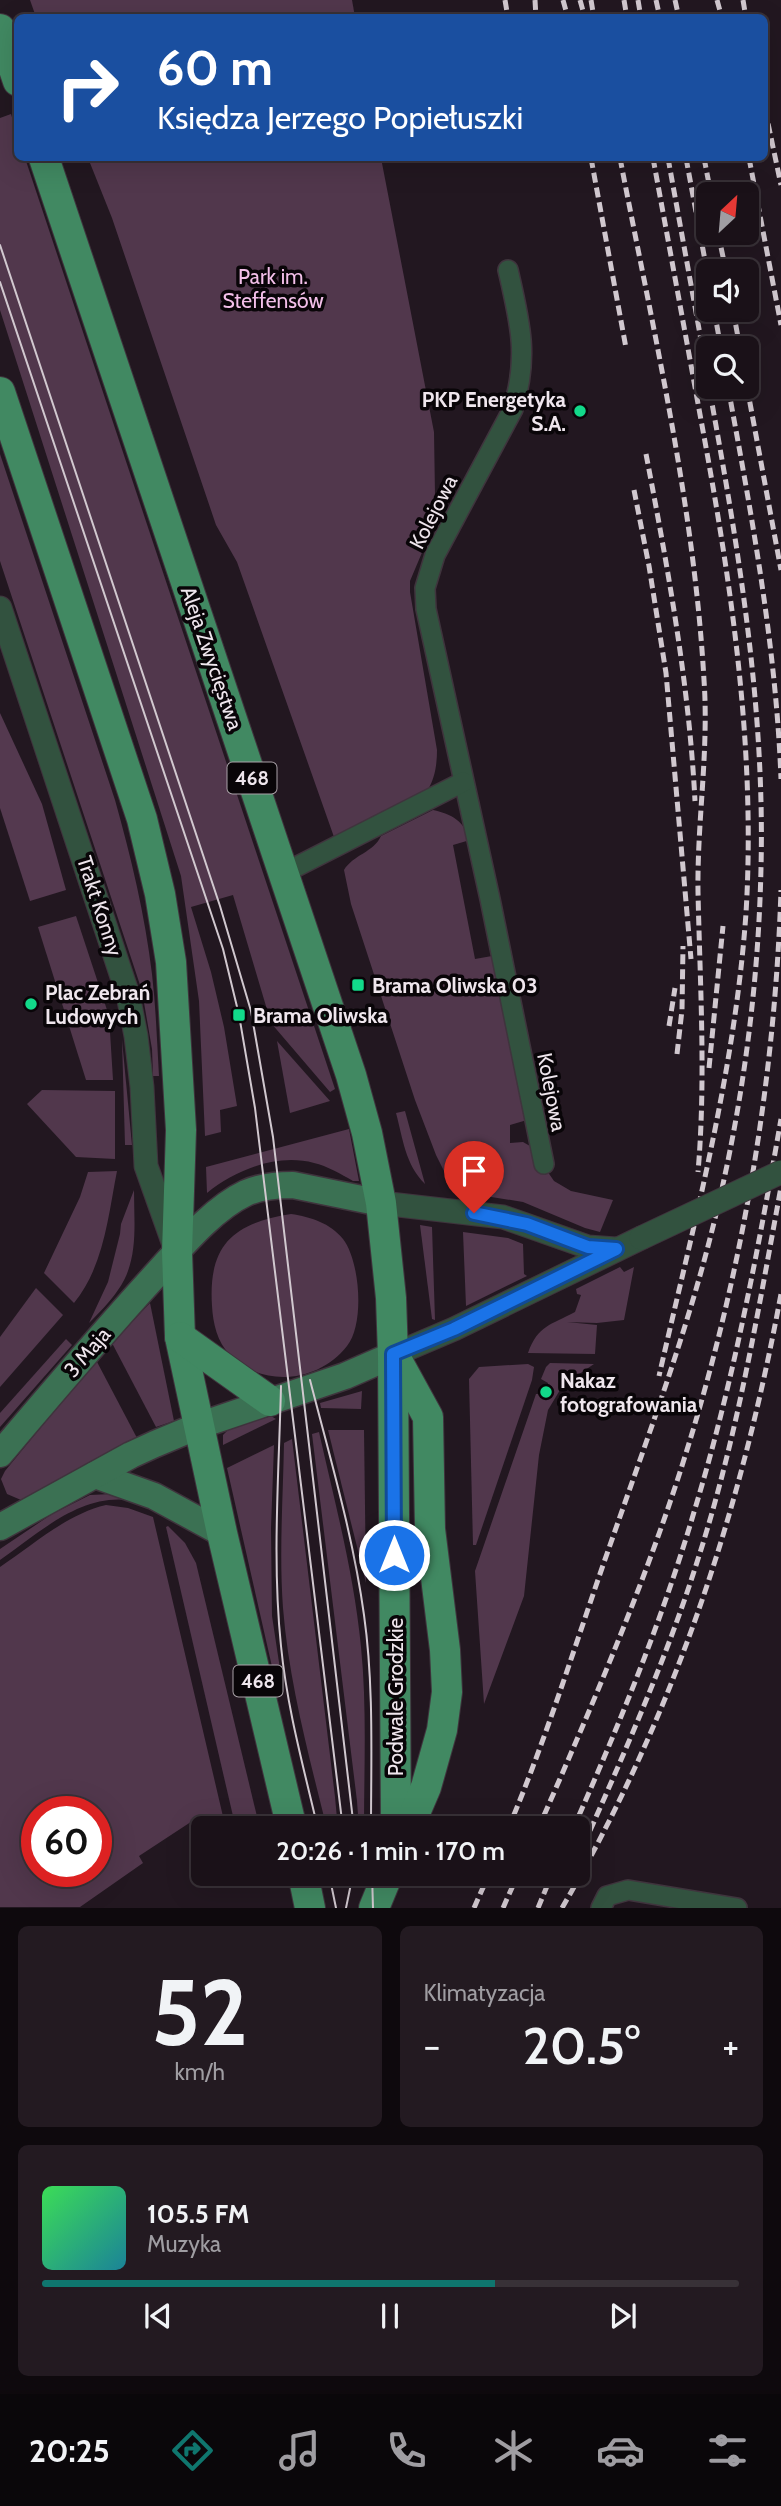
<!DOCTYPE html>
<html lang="pl">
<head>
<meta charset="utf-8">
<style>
  :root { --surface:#1a1118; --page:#231a21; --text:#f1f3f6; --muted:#9f9da2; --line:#383137; --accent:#0f766e }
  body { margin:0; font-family:Cabin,sans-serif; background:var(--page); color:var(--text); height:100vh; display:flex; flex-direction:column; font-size:26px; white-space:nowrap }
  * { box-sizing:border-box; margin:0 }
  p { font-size:23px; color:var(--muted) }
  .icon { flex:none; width:38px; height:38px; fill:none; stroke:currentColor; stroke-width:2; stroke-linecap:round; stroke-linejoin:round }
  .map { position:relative; height:1908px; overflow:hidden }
  .panel { display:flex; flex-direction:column; gap:18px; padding:18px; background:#0e090d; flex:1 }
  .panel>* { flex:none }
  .hud { position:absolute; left:14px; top:14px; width:754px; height:147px; border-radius:10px; box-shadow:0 7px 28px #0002,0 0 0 2px var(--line); background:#1a4fa0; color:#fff; overflow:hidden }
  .needle { width:46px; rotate:26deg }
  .tools { position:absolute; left:696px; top:182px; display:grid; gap:14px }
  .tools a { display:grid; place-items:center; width:63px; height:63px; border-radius:10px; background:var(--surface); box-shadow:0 7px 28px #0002,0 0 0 2px var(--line); font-size:35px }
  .speed { position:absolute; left:21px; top:1796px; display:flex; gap:14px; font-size:35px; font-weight:700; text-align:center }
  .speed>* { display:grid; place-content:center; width:91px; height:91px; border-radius:50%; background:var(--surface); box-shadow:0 7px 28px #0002,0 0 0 2px var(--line); line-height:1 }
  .speed .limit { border:10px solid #d22; background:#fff; color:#111 }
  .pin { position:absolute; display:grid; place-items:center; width:60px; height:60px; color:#fff; margin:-72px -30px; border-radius:50% 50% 50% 0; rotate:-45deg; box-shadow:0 0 7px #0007 }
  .pin .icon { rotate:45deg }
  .me { position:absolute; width:77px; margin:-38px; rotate:0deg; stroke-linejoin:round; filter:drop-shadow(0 0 5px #0008) }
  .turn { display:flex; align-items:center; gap:24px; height:147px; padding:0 28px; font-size:32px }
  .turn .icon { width:91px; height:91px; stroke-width:2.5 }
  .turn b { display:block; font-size:49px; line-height:60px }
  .big { font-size:52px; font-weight:600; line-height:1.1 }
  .panel .card { flex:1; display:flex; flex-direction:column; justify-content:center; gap:10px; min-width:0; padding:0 24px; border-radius:10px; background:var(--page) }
  .panel .dial { align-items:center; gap:0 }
  .dial b { font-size:91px; line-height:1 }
  .song { display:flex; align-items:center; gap:21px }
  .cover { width:84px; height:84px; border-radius:10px; background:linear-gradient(135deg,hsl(130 70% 55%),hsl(190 70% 35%)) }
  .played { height:7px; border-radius:4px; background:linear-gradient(90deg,var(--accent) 65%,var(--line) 65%) }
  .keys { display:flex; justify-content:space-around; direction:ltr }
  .heat { display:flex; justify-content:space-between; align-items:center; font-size:38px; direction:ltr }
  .panel .tiles { flex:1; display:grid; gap:18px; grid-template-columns:1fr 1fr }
  .card:last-child { grid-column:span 2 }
  .trip { position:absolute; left:191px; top:1816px; width:399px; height:70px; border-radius:10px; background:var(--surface); box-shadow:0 7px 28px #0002,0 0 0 2px var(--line); font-weight:600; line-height:70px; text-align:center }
  .menu { display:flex; height:112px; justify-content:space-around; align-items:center; background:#0a070a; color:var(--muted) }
  .menu .icon { width:49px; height:49px }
  .menu .current { color:var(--accent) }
  .menu b { font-size:32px; color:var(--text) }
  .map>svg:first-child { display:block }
  .green { fill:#51374c; fill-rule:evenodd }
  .forest { fill:#54394f }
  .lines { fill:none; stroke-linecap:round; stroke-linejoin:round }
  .minor-casing { stroke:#3f343d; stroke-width:22 }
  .tertiary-casing { stroke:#3f343d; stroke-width:25 }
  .secondary-casing { stroke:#3f343d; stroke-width:29 }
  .primary-casing { stroke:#3f343d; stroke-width:32 }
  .minor { stroke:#32523f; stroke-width:19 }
  .tertiary { stroke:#32523f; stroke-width:23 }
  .secondary { stroke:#3b7153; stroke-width:26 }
  .primary { stroke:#418962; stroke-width:30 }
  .tram { stroke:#d1c8cf; stroke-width:2 }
  .rail { stroke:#d1c8cf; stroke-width:5; stroke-dasharray:10 5; stroke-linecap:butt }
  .tertiary-bridge-casing { stroke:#3f343d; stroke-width:25; stroke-linecap:butt }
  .tertiary-bridge { stroke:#32523f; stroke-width:23 }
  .route-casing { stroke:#114b97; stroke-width:18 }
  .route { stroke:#1a73e8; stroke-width:12 }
  .poi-dot { fill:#12d98a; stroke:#090508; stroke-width:2.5 }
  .labels { text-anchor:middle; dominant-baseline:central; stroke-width:7; stroke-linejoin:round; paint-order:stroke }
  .shield { fill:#090508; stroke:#aaa2a8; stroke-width:2 }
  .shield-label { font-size:19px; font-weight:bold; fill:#efe6ed }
  .park-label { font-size:21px; fill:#f3bfe9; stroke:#090508 }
  .poi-label { font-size:21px; font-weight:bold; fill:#efe6ed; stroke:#090508; text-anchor:start }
  .street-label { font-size:21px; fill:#efe6ed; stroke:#090508 }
</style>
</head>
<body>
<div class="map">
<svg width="781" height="1908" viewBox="0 0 781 1908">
  <rect width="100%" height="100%" fill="#221720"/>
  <g class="green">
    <polygon points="30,0 352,0 355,17 36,17"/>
    <polygon points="11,114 17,134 18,158 25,158 335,1089 330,1092 271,1023 233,895 191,907 211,972 224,1027 237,1106 220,1110 221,1132 205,1136 199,1001 181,876 0,310 0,118"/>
    <path d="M88 158H381L434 432 435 495 445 498 410 581V592L437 750C437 764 435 779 427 791L334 837 237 562 216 525 112 218Z"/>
    <path d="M0 454 115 800C131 857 145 915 152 974 156 1008 157 1042 159 1076H153L152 1049 142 991 0 561Z"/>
    <path d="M433 810C452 814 464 821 470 840L453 845 475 959 492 956 527 1120 510 1125V1143L523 1142 530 1146 554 1181 571 1191 613 1200 600 1232 585 1228 523 1202 454 1191 436 1155 415 1100 351 904 344 870C353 855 374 852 381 836Z"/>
    <polygon points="76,916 109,1016 113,1080 86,1080 38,927"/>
    <polygon points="122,1040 132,1145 125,1145"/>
    <polygon points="277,1041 330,1101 290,1113"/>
    <polygon points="42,1090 115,1091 115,1159 76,1157 27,1104"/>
    <path d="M405 1111 425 1184C405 1164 403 1139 396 1113Z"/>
    <path d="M349 1129 359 1181H353C341 1174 327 1166 314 1163 277 1153 235 1170 207 1193L206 1167Z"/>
    <path d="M117 1171C108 1217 104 1266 74 1303L44 1273 80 1197 88 1172Z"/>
    <path d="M134 1190C134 1224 139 1261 118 1290 110 1302 99 1313 89 1323L108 1282 120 1234 121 1224Z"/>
    <path d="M291 1214C311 1217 330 1223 343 1239 360 1261 365 1324 347 1346 318 1383 262 1388 230 1355 217 1342 213 1323 212 1306 208 1245 233 1223 291 1214Z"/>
    <polygon points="420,1225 432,1227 435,1320 432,1319"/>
    <polygon points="463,1232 508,1238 523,1244 524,1274 527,1276 466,1306"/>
    <path d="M620 1267 624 1272 634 1267 624 1320 597 1323 567 1322 597 1325 595 1354 528 1353C538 1325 551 1325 575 1312L581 1295 577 1294 576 1289Z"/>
    <polygon points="36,1288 63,1315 0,1387 0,1337"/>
    <polygon points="150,1303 174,1421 156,1427 112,1343"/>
    <polygon points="66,1339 72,1345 0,1427 0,1413"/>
    <polygon points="96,1360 137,1438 21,1500 7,1494 1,1479 5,1471"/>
    <polygon points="550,1363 594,1364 563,1385 548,1410 539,1455 524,1596 484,1704 475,1571 536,1394 547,1394 548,1383 541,1379 546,1367"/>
    <polygon points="528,1364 534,1367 532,1380 476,1545 473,1545 469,1379 479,1367"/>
    <polygon points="362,1391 361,1409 321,1408 320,1403"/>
    <polygon points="271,1416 276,1419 223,1445 223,1435 228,1430"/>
    <polygon points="328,1430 364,1430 366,1583"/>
    <path d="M319 1432C335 1503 354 1574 361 1647 367 1707 364 1769 364 1829H359L357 1801 312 1434Z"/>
    <path d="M292 1439 335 1797 338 1829H327C309 1756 289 1683 283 1608 279 1553 283 1498 284 1443Z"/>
    <polygon points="274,1445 271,1528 272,1616 280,1669 273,1671 227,1468"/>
    <path d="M111 1494 127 1500C78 1495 38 1534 0 1560V1549L52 1514 90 1495Z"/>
    <path d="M106 1505 128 1508 153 1517 225 1825 220 1829H213L203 1814 139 1856 143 1863 80 1907H0V1567C33 1545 67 1514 106 1505ZM37 1811H96V1871H37Z"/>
    <polygon points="168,1526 185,1543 196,1563 260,1829 236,1829 166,1527"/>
  </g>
  <polygon class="forest" points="0,713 42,804 66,890 30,901 0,808"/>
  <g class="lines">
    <g class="minor-casing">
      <g id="minor">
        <path d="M508 270C520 322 529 356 513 409L435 555 425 588 426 609 490 899 544 1164"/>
        <polyline points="284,873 463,782"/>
        <polyline points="601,1908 607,1896 628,1890 737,1908"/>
      </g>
    </g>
    <g class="tertiary-casing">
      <g id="tertiary">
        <polyline points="0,608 128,995 136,1036 142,1087 146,1166 173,1242"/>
        <polyline points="381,1203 503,1217 588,1247 616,1249"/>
        <polyline points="393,1355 454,1329 641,1238"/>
      </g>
    </g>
    <g class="secondary-casing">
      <g id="secondary">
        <path d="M0 1454C50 1395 99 1337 151 1280 178 1251 210 1210 246 1193 261 1186 277 1185 293 1185L381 1203"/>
        <polyline points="95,1475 154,1496 222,1533"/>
        <polyline points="0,1527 131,1455 155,1444 198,1426 345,1376 393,1355"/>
      </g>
    </g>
    <g class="primary-casing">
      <g id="primary">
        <polyline points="0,29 18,81"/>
        <polyline points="44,158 351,1075 367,1133 381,1203 391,1298 393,1355 396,1829"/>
        <polyline points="0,392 142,819 160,894 171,962 181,1130 177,1252 180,1337 222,1533 292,1829"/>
        <polyline points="180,1337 270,1401"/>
        <polyline points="394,1355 428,1417 430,1529 445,1650 447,1692 442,1730 426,1787 408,1829"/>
        <polyline points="303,1874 310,1908"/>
        <polyline points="374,1908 388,1874"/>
      </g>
    </g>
    <use href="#minor" class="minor"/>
    <use href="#tertiary" class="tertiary"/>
    <use href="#secondary" class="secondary"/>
    <use href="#primary" class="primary"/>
    <g class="tram">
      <polyline points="0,245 220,906 251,1011 273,1137 354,1829"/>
      <polyline points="0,282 223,949 239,1015 255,1108 343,1829"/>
      <path d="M310 1380C330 1458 353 1535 364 1615 374 1686 371 1758 371 1829"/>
      <path d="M281 1386C279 1472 272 1560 281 1646 287 1708 304 1769 318 1829"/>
      <polyline points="329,1874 336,1908"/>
      <polyline points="372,1874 373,1908"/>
      <polyline points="346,1908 353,1874"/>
    </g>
    <g class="rail">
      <polyline points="505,0 508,18"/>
      <polyline points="535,0 536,18"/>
      <polyline points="563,0 568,18"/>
      <polyline points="580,0 585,18"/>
      <polyline points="591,0 594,18"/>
      <polyline points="624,0 627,18"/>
      <polyline points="638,0 641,18"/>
      <polyline points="656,0 660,18"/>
      <polyline points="675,0 679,18"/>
      <polyline points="717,0 722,18"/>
      <polyline points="743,0 746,18"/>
      <polyline points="765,109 781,185"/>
      <polyline points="591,158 626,348"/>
      <path d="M620 158C653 330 694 504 704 680 709 751 697 821 698 892 700 985 706 1079 698 1172"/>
      <path d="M653 158C669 245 685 332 701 420 731 582 756 748 746 913 735 1071 694 1223 659 1376"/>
      <polyline points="668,158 709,384"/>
      <polyline points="686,158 709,282"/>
      <polyline points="704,158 711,194"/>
      <polyline points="749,158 781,325"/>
      <polyline points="718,233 726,271"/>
      <polyline points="714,310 721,348"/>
      <polyline points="733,310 740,348"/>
      <path d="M728 387C752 517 776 647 781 779"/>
      <polyline points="747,387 781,570"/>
      <path d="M646 454C668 569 689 684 695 801"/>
      <polyline points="634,490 649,566 666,673 691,959"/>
      <polyline points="669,1026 675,988"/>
      <polyline points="677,1054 682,1010 683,946"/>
      <polyline points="709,1068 723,926"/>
      <path d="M508 1829C547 1737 576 1642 609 1548 640 1459 673 1370 699 1279 737 1146 758 1006 761 868 765 705 738 546 709 387"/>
      <path d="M538 1829C581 1731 624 1632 660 1531 733 1326 774 1107 781 890"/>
      <path d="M573 1829C619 1725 662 1621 694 1512 733 1384 758 1251 781 1119"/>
      <path d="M578 1858C621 1760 666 1661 698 1559 737 1438 758 1312 781 1187"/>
      <polyline points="474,1908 489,1874"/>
      <polyline points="503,1908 518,1874"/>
      <polyline points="538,1908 552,1874"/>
      <path d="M562 1908C675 1713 740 1514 781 1294"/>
    </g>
    <g class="tertiary-bridge-casing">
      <polyline id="tertiary-bridge" points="641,1238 781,1172"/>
    </g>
    <use href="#tertiary-bridge" class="tertiary-bridge"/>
  </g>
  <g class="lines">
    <g class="route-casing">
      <polyline id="route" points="394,1555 393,1354 454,1329 616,1249 588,1247 527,1224 474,1213"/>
    </g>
    <use href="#route" class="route"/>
  </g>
  <g class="poi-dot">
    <circle cx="580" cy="411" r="7"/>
    <rect x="351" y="978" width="14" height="14" rx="3.5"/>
    <circle cx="31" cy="1004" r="7"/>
    <rect x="232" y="1008" width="14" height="14" rx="3.5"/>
    <circle cx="546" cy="1392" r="7"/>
  </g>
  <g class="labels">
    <g class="shield">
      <rect x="227.5" y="762.5" width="49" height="31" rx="5"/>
      <rect x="233.5" y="1665.5" width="49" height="31" rx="5"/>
    </g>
    <g class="shield-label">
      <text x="252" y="778">468</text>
      <text x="258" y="1681">468</text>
    </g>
    <g class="park-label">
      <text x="273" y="276">Park im.<tspan x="273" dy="24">Steffensów</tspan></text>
    </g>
    <g class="poi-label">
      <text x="566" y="399" text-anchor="end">PKP Energetyka<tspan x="566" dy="24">S.A.</tspan></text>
      <text x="372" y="985">Brama Oliwska 03</text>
      <text x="45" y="992">Plac Zebrań<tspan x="45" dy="24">Ludowych</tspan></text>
      <text x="253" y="1015">Brama Oliwska</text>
      <text x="560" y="1380">Nakaz<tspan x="560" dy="24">fotografowania</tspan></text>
    </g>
    <g class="street-label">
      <text transform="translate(433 512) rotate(-63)">Kolejowa</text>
      <text transform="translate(212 658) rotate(71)">Aleja Zwycięstwa</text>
      <text transform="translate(100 906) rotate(72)">Trakt Konny</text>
      <text transform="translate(552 1092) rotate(79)">Kolejowa</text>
      <text transform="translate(87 1352) rotate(-49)">3 Maja</text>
      <text transform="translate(395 1697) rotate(-90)">Podwale Grodzkie</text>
    </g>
  </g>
</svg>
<div class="tools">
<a><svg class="needle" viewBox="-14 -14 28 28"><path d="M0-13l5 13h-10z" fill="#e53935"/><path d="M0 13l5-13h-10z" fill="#9f9da2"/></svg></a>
<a><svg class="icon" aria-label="sound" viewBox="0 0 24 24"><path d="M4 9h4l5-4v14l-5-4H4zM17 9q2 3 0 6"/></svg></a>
<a><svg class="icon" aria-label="search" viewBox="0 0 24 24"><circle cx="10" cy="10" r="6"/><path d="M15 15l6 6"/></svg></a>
</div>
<div class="speed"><div class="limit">60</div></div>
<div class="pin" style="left:474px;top:1213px;background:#d93025"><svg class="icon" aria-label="arrive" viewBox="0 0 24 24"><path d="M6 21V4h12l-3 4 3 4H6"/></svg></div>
<svg class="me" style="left:394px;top:1555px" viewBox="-20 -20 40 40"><circle r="17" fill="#1a73e8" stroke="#fff" stroke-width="3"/><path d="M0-11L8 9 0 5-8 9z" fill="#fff"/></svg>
<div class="trip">20:26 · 1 min · 170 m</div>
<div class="hud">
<div class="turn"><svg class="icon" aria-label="right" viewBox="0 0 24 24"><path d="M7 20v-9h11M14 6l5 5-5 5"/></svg><div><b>60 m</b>Księdza Jerzego Popiełuszki</div></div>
</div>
</div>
<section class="panel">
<div class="tiles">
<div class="card dial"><b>52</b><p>km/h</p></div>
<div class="card"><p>Klimatyzacja</p>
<div class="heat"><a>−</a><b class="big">20.5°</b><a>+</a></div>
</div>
<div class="card">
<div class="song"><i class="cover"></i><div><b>105.5 FM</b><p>Muzyka</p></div></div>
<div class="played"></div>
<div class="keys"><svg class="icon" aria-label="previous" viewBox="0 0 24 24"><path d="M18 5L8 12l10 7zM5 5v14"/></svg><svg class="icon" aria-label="pause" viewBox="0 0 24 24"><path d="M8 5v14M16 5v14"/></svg><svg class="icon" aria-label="next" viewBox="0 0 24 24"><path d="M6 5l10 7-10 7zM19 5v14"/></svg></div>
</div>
</div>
</section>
<nav class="menu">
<b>20:25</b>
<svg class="icon current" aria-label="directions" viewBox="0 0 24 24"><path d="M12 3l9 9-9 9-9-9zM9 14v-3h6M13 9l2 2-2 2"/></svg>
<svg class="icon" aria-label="music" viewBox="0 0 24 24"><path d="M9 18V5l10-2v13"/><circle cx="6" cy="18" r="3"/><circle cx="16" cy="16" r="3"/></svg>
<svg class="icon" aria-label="phone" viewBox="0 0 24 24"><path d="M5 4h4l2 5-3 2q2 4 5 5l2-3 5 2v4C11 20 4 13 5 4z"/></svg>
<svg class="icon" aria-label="climate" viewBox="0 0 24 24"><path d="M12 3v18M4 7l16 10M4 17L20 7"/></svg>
<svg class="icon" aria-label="car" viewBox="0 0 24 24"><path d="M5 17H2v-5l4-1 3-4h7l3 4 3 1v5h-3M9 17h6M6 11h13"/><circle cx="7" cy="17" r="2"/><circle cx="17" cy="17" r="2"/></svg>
<svg class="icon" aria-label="filters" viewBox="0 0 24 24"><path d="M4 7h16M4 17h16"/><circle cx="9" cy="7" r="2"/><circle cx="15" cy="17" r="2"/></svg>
</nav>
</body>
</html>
